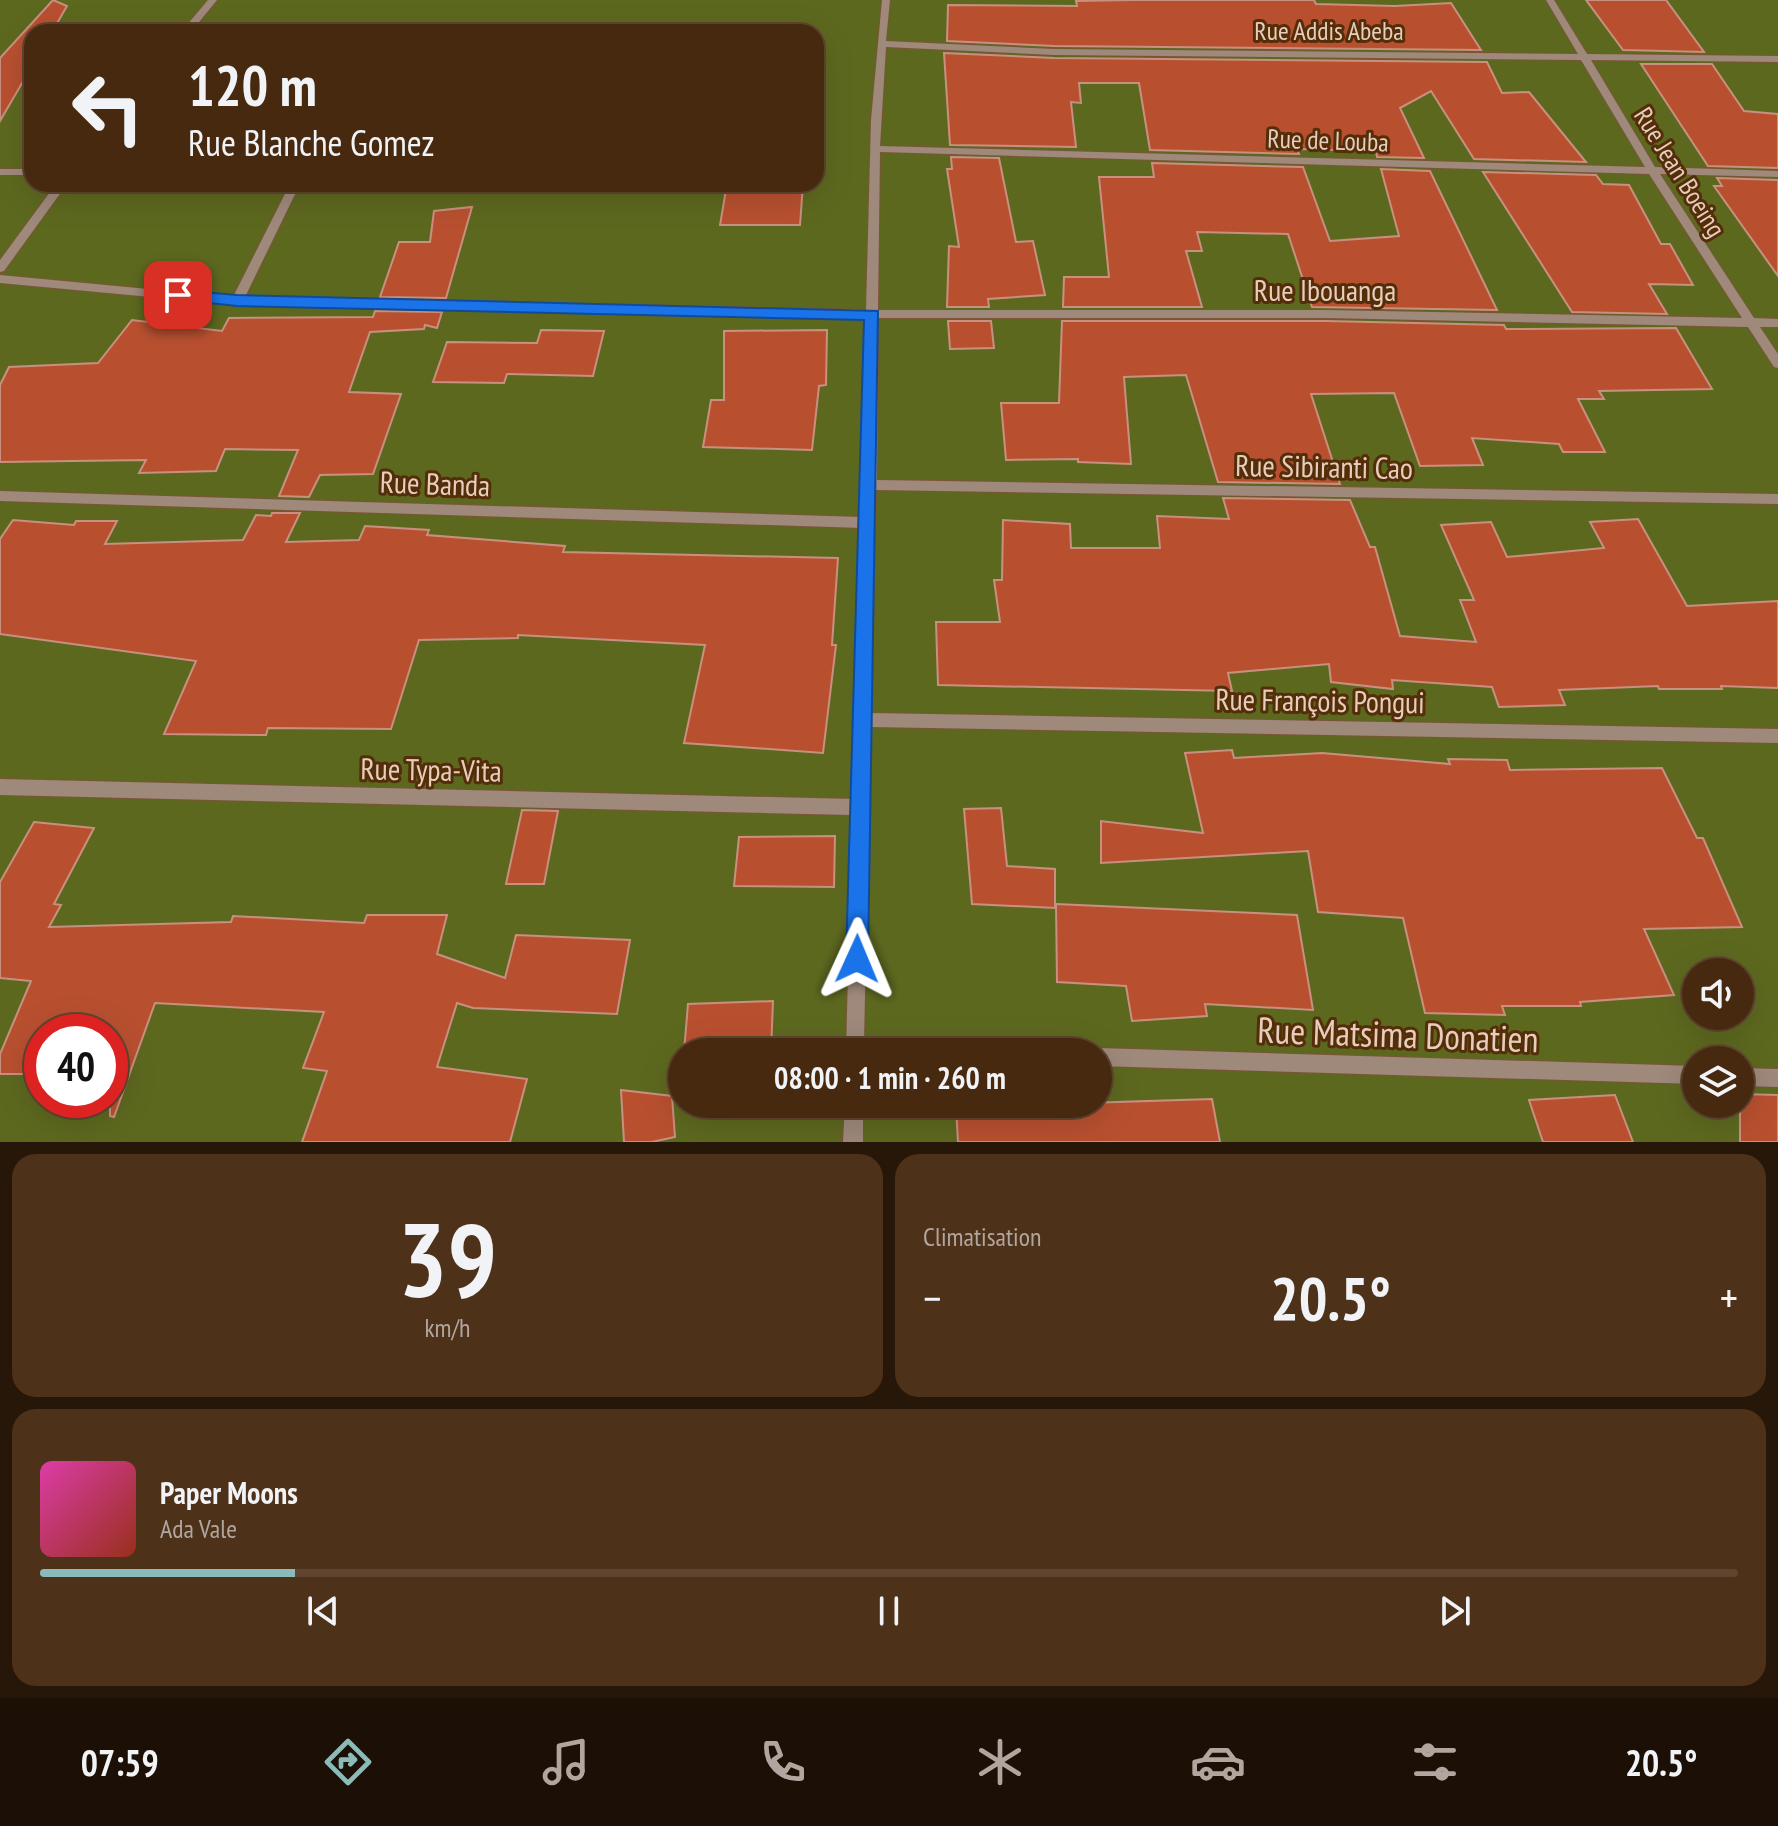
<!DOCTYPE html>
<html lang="fr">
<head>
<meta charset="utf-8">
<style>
  :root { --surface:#472910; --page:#4e3119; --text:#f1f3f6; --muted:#b0a69f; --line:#5f4530; --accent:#8bbbb9 }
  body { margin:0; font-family:"PT Sans Narrow",sans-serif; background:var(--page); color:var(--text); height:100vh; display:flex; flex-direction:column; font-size:30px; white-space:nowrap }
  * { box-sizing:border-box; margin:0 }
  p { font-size:26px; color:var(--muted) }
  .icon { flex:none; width:44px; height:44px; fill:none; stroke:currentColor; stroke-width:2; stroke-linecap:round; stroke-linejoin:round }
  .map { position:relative; height:1142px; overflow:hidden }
  .side { display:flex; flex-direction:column; gap:12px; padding:12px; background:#271709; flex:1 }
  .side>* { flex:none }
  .hud { position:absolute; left:24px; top:24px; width:800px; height:168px; border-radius:24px; box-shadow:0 8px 32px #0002,0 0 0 2px var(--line); background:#472910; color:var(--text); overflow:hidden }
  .tools { position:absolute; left:1682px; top:958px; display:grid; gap:16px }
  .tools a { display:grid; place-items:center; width:72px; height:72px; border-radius:50%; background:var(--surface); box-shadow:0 8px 32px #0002,0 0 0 2px var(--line); font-size:40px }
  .speed { position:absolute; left:24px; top:1014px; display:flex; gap:16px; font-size:40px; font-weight:700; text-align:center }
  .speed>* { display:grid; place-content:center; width:104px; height:104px; border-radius:50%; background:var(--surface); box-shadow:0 8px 32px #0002,0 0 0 2px var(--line); line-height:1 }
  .speed .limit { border:12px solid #d22; background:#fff; color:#111 }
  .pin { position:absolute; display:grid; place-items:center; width:68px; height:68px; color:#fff; margin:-34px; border-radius:16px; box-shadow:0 4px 12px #0006 }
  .me { position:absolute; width:88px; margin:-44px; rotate:1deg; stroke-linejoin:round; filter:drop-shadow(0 0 6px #0008) }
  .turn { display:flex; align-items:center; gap:28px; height:168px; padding:0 32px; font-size:36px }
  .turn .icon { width:104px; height:104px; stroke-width:2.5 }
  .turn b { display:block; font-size:56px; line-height:68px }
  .big { font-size:60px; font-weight:800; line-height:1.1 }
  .side .tile { flex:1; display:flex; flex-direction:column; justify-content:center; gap:12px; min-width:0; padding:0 28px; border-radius:24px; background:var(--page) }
  .side .dial { align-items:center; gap:0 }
  .dial b { font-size:104px; line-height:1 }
  .song { display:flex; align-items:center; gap:24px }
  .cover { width:96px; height:96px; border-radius:12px; background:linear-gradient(135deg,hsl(320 70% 55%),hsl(10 70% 35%)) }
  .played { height:8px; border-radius:4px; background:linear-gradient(90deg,var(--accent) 15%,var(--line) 15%) }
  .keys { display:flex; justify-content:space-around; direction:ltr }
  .heat { display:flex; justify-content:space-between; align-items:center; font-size:44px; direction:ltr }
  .side .tiles { flex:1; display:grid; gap:12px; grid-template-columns:1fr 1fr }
  .tile:last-child { grid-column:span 2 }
  .trip { position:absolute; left:668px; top:1038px; width:444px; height:80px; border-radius:40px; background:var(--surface); box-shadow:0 8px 32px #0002,0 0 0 2px var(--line); font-weight:800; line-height:80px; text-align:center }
  .tabs { display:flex; height:128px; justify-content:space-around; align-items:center; background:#1c1006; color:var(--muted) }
  .tabs .icon { width:56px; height:56px }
  .tabs .current { color:var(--accent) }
  .tabs b { font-size:36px; color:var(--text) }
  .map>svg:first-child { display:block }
  .green { fill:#5d681f; fill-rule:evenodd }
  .building { fill:#b85030; stroke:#c8907f; stroke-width:2 }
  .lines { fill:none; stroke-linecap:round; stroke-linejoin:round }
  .minor-casing { stroke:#7a5537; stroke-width:2 }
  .minor { fill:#9e897b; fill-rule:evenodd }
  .route { fill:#1a73e8; stroke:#114b97; stroke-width:2 }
  .labels { text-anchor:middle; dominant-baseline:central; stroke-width:6; stroke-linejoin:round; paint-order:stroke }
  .far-street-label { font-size:26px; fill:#e6cdbc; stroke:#542d09 }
  .street-label { font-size:30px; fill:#e6cdbc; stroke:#542d09 }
  .near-street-label { font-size:36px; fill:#e6cdbc; stroke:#542d09 }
</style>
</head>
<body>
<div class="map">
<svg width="1778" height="1142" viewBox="0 0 1778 1142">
  <rect width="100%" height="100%" fill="#5f3716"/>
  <path class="green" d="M0 0H1778V1142H0ZM32 32H816V184H32ZM1696 972H1740V1016H1696ZM42 1032H110V1100H42ZM682 1052H1098V1104H682ZM1696 1060H1740V1104H1696Z"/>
  <g class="building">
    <polygon points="53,0 67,6 52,32 32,32 32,66 0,121 0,58"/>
    <polygon points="1133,0 1314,0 1316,4 1395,6 1451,3 1481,50 1054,46 947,41 948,5 1077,6 1076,1"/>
    <polygon points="1586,0 1666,0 1704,52 1623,50"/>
    <polygon points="944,53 1054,58 1487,62 1502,93 1529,92 1586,162 1474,159 1431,91 1400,108 1424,158 1377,157 1376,151 1297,149 1299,154 1150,150 1139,83 1079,83 1081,103 1071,102 1076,147 950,145"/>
    <polygon points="1641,64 1712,64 1744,111 1778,114 1778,168 1708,166"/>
    <polygon points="951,157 999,158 1016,242 1033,241 1045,295 988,299 989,307 947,307 949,246 959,247 947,169 952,169"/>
    <polygon points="1152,163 1303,167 1330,241 1399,236 1381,169 1430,171 1497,310 1312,307 1288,234 1197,232 1202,251 1186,251 1202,307 1063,307 1064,277 1109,277 1099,177 1154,177"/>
    <polygon points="1483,172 1596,175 1603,184 1629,185 1661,244 1670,244 1693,285 1649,284 1667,314 1572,312"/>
    <polygon points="1717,178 1778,180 1778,276 1714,186 1722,186"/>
    <polygon points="727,184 803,184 800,225 720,225"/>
    <polygon points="472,207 446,298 380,297 399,242 430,242 434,211"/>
    <polygon points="375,311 442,312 437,328 425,325 424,329 370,332 349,392 401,394 373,474 320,475 309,497 279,496 298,450 225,449 216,471 139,473 146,460 0,462 0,385 9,367 98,363 132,320 222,331 229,318 373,317"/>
    <polygon points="948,321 991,321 994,348 950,349"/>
    <polygon points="1062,321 1326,321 1504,325 1506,329 1676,328 1712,389 1599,391 1604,399 1578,399 1605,452 1563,452 1559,444 1472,438 1483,465 1420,466 1394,393 1311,394 1340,484 1218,482 1186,375 1124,377 1131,464 1078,462 1078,459 1006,460 1001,403 1059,403"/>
    <polygon points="541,330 604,331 593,376 507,374 504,383 433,382 447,342 537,343"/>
    <polygon points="827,330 826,385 819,386 812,450 703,447 711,400 724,400 724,331"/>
    <polygon points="1223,498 1350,500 1370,547 1375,547 1400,636 1476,642 1460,600 1474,600 1441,525 1491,522 1507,557 1604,548 1590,522 1638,519 1687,606 1778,601 1778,688 1721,686 1722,689 1659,689 1658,686 1559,690 1565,705 1499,707 1492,687 1392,680 1393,689 1331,682 1329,664 1228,673 1232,691 938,685 936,622 1000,622 994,580 1002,580 1003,520 1070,524 1071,548 1160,548 1157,516 1229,519"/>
    <polygon points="272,513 300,513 286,542 359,540 365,526 429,530 427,535 565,546 563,552 838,558 832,645 836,645 823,753 684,743 705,645 518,635 518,638 419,640 391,729 268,728 266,735 164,734 196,661 0,634 0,539 13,520 74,525 76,521 117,521 105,544 243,540 256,515 271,516"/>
    <polygon points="1232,750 1234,758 1322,753 1450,764 1448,759 1507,760 1510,770 1662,768 1697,838 1703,838 1742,927 1644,929 1674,995 1580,1002 1581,1006 1502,1006 1505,1015 1425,1013 1403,918 1318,912 1308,851 1101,863 1101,821 1203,833 1185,753"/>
    <polygon points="1001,808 1007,866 1055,869 1055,908 972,904 964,809"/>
    <polygon points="522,810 558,811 544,884 506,884"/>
    <polygon points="34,822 94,828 54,904 61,905 49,927 231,922 233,916 364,923 367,915 447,915 437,954 505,978 516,935 630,940 617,1014 473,1008 457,1003 437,1067 527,1079 510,1142 302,1142 327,1071 303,1068 324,1012 155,1003 114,1117 110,1116 110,1032 42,1032 42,1074 0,1074 0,1054 31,981 0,978 0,882"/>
    <polygon points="835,836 834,887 734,886 739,837"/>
    <polygon points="1056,904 1297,915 1313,1010 1205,1004 1207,1016 1132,1021 1126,986 1057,982"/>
    <polygon points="773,1001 771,1052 684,1052 688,1004"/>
    <polygon points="621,1090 672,1096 675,1137 652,1142 624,1142"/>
    <polygon points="1740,1094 1778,1095 1778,1142 1740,1142"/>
    <polygon points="1615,1095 1633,1142 1543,1142 1529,1100"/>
    <polygon points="1212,1099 1220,1142 958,1142 956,1107"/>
  </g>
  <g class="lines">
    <g class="minor-casing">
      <g id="minor">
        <polygon points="208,0 217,0 191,32 181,32"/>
        <path d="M882 0H890L886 41 1054 49 1578 54 1546 0H1554L1587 54 1778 56V62L1591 60 1655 167 1778 171V177L1660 174 1754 318 1778 319V327H1760L1778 354V368L1774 367 1748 327 1326 318H878L877 480 1778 494V504L876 490 871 713 1778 729V743L871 727 864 1041 917 1043 923 1046 926 1052H846L852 815 0 795V779L853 799 862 528 0 501V491L862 517 866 318 237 305 0 283V275L233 297 290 184H300L245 297 866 310 871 120ZM886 47 1054 55 1581 60 1645 167 880 146ZM880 152 1649 174 1742 318 1326 310H878Z"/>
        <rect x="0" y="169" width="32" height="6"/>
        <polygon points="56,184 67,184 4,271 0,272 0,260"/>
        <polygon points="1098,1048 1696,1066 1696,1084 1098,1066 1098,1052 1091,1052"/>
        <polygon points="1740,1068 1778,1069 1778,1087 1740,1086"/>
        <polygon points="845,1104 863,1104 863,1142 843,1142"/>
      </g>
    </g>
    <use href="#minor" class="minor"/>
  </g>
  <polygon class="route" points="178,290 237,295 878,311 868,959 865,967 857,970 849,967 846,959 864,320 237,306 172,299 170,295"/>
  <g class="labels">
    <g class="far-street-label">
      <text x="1329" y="30">Rue Addis Abeba</text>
      <text transform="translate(1328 140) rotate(2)">Rue de Louba</text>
      <text transform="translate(1680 172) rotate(58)">Rue Jean Boeing</text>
    </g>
    <g class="street-label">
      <text x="1325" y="289">Rue Ibouanga</text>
      <text transform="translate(1324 466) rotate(1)">Rue Sibiranti Cao</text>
      <text transform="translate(435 483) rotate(2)">Rue Banda</text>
      <text transform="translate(1320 700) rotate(1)">Rue François Pongui</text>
      <text transform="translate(431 769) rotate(1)">Rue Typa-Vita</text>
    </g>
    <g class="near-street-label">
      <text transform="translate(1398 1034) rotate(2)">Rue Matsima Donatien</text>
    </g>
  </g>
</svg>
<div class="tools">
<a><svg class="icon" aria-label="sound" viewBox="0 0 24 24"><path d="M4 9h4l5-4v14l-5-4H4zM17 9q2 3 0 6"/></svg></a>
<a><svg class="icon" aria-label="layers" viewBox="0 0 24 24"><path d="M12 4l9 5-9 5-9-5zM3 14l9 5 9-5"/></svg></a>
</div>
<div class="speed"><div class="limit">40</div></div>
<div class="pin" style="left:178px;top:295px;background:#d93025"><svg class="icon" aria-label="arrive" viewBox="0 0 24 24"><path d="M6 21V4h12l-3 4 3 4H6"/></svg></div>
<svg class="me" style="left:857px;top:959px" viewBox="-20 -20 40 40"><path d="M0-17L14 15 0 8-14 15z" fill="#1a73e8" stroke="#fff" stroke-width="4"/></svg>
<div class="trip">08:00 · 1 min · 260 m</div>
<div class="hud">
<div class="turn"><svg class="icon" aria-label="left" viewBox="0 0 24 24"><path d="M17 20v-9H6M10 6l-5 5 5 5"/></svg><div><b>120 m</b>Rue Blanche Gomez</div></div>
</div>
</div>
<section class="side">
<div class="tiles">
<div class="tile dial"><b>39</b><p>km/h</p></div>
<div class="tile"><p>Climatisation</p>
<div class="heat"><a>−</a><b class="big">20.5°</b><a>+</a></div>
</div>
<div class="tile">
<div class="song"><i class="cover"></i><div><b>Paper Moons</b><p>Ada Vale</p></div></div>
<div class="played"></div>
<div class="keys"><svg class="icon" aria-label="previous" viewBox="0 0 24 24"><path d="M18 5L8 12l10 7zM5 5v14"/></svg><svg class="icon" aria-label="pause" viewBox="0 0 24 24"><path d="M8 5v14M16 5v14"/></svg><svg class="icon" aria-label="next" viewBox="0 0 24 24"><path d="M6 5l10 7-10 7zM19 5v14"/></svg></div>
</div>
</div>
</section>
<nav class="tabs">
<b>07:59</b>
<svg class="icon current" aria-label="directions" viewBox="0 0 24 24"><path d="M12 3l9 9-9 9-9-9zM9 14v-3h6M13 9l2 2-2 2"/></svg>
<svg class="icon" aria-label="music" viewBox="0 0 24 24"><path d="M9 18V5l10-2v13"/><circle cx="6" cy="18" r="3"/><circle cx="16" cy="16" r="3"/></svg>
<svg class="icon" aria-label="phone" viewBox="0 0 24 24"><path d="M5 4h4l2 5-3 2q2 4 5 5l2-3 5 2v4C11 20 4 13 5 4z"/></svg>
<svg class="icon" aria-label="climate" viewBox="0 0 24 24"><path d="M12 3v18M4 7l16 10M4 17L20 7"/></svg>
<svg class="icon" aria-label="car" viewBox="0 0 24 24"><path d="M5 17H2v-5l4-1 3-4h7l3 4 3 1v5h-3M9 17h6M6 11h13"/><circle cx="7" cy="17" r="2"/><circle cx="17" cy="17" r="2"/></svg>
<svg class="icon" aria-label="filters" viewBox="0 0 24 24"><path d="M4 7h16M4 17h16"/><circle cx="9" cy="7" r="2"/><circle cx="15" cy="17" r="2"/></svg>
<b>20.5°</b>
</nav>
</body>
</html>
